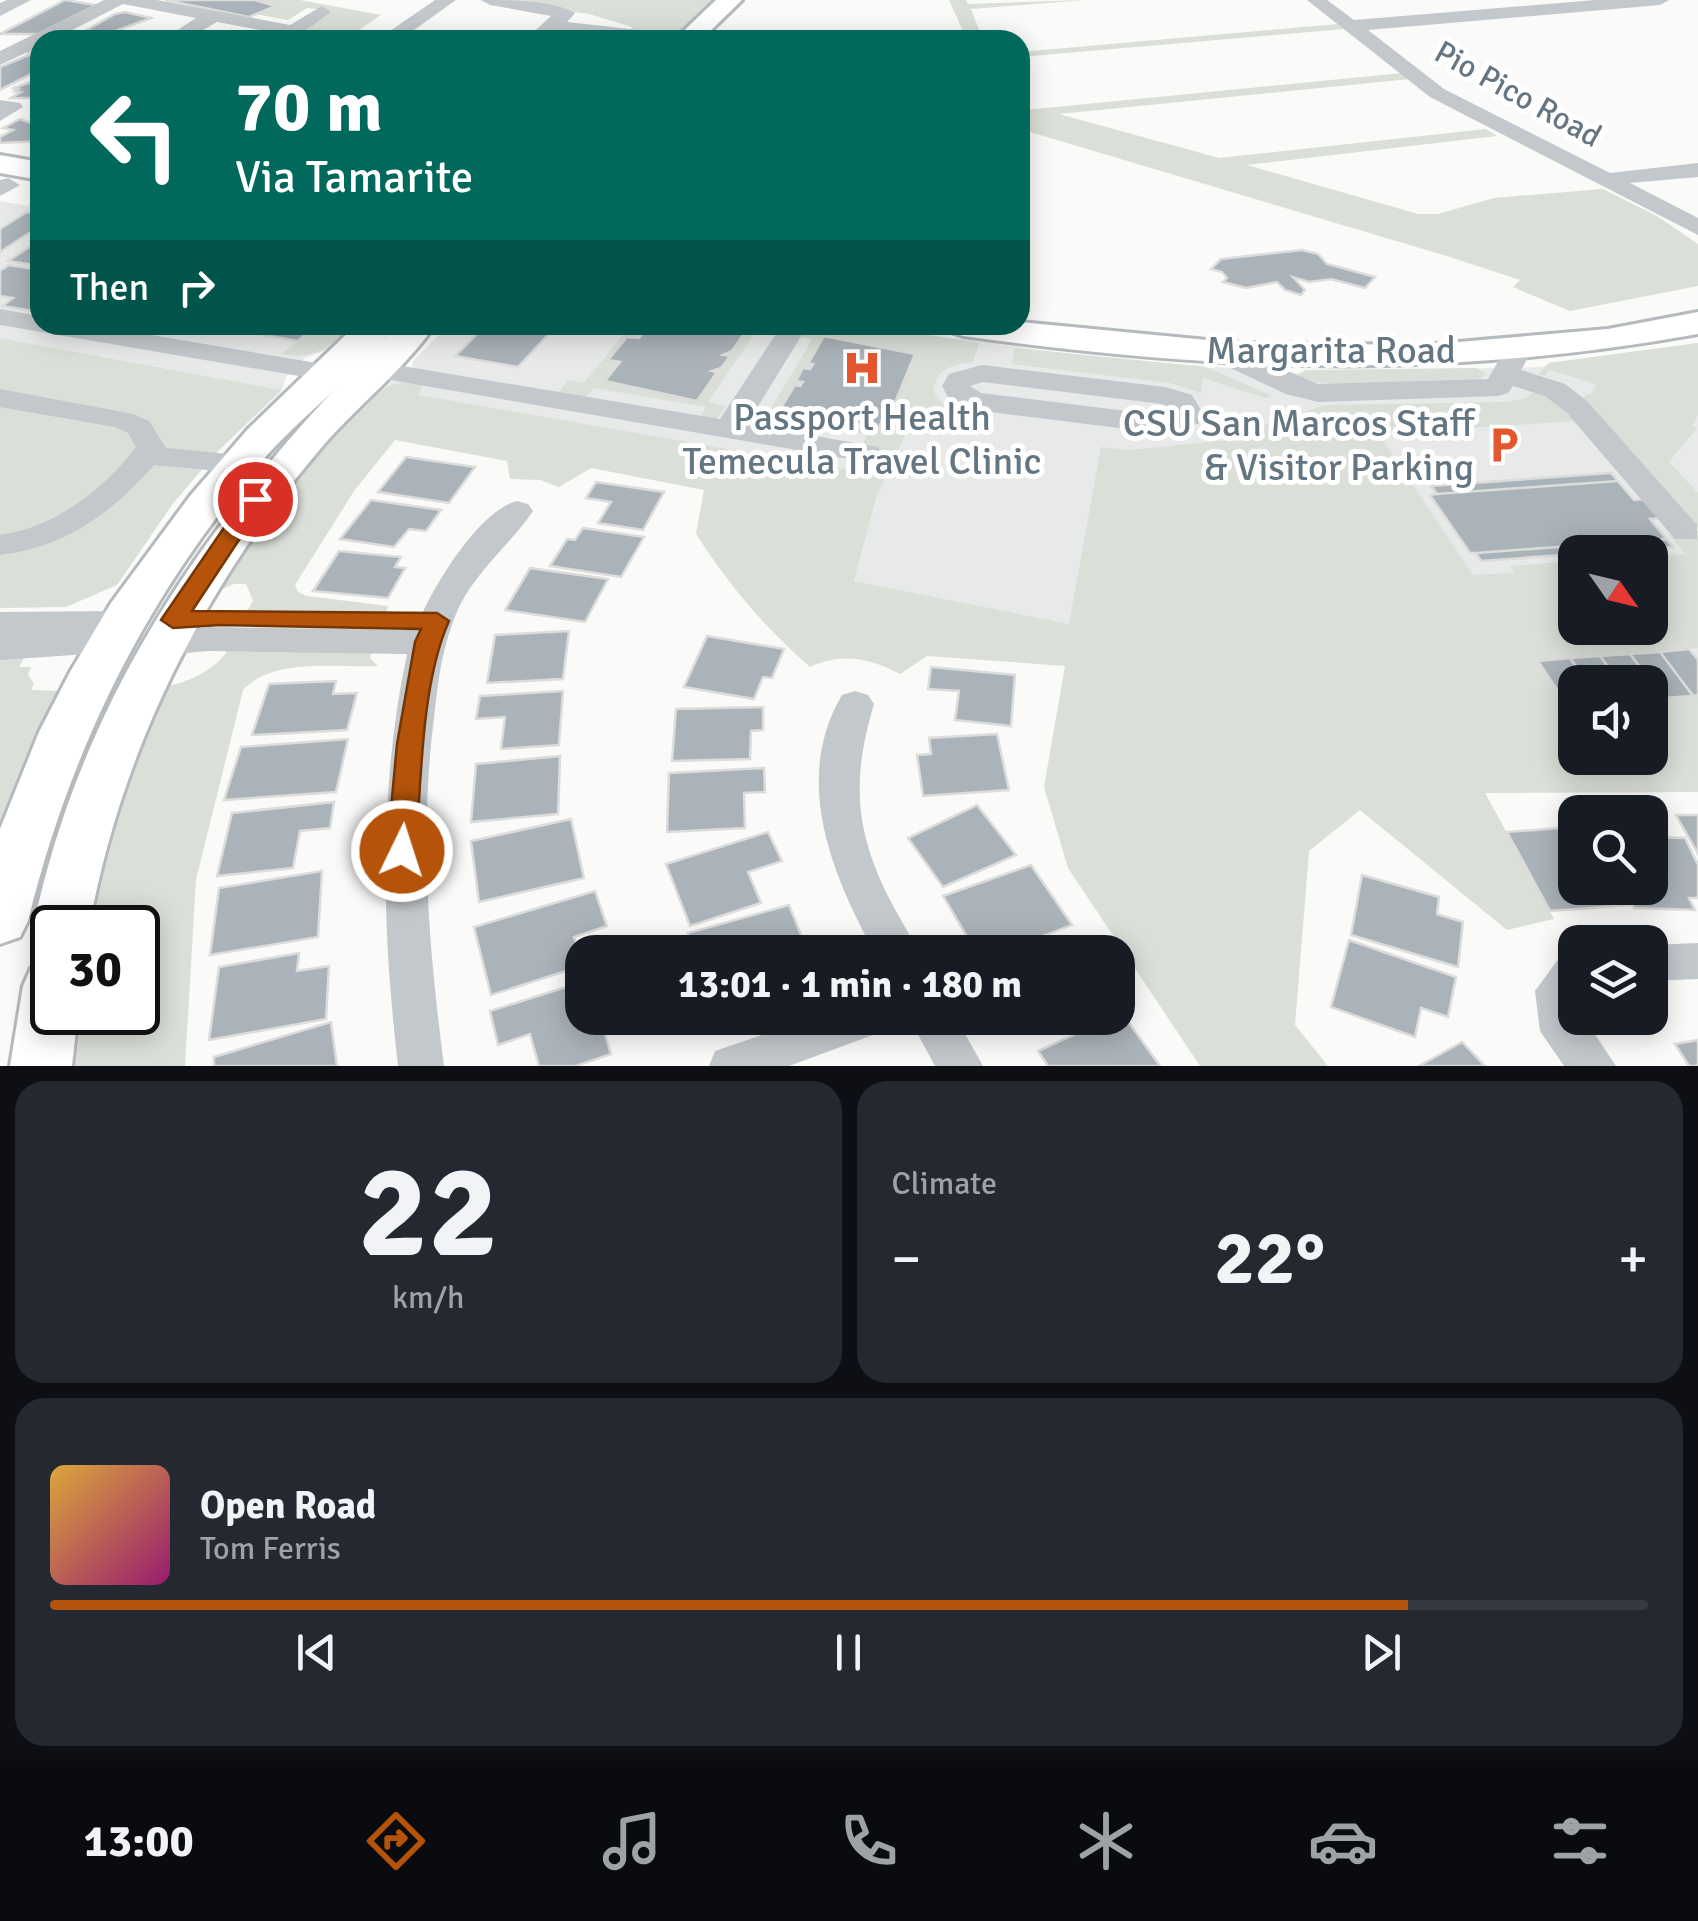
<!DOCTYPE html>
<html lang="en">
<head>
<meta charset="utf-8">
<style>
  :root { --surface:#171b24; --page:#242831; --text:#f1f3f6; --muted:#9ea1a6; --line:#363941; --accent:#b45309 }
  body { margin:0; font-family:Signika,sans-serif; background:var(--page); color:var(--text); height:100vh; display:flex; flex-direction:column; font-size:38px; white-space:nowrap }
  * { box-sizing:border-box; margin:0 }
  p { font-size:32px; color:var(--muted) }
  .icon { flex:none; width:55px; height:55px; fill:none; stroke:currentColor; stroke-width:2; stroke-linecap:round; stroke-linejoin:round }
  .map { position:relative; height:1066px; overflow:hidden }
  .details { display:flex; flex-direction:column; gap:15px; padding:15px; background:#0d0f14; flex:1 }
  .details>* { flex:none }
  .top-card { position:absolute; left:30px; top:30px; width:1000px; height:305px; border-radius:30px; box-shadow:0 5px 25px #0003; background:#00695c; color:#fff; overflow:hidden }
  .needle { width:65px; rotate:124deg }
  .fabs { position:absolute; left:1558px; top:535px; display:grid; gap:20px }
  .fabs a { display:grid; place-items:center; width:110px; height:110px; border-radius:20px; background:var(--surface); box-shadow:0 5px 25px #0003; font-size:50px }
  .speed { position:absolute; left:30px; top:905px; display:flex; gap:20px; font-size:50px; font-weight:700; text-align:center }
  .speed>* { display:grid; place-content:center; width:130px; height:130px; border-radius:50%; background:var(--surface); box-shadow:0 5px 25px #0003; line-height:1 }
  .speed .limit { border:5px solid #111; border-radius:15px; background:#fff; color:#111 }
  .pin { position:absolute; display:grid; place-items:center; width:85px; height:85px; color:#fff; margin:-42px; border:5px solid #fff; border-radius:50%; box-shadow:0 2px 10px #0007 }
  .me { position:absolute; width:110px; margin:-55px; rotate:4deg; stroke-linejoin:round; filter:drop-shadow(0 0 8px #0008) }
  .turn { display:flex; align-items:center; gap:35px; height:210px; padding:0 40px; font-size:45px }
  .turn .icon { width:130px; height:130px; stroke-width:2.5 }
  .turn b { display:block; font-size:70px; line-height:85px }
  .then { display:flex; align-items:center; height:95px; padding:0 40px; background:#0003; gap:20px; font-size:38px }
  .big { font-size:75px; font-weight:800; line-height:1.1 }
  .details .widget { flex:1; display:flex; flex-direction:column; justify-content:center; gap:15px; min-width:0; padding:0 35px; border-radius:30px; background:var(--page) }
  .details .dial { align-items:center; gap:0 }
  .dial b { font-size:130px; line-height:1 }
  .song { display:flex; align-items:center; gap:30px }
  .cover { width:120px; height:120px; border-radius:15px; background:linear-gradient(135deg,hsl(40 70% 55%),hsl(320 70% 35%)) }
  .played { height:10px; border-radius:5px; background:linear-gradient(90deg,var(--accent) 85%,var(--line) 85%) }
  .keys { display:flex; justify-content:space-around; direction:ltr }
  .heat { display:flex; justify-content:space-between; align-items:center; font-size:55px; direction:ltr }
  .details .tiles { flex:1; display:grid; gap:15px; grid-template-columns:1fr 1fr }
  .widget:last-child { grid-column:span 2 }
  .trip { position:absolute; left:565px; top:935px; width:570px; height:100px; border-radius:30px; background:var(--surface); box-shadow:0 5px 25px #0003; font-weight:800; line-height:100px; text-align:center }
  .tabs { display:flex; height:160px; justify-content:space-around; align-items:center; background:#090b0e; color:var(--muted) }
  .tabs .icon { width:70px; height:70px }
  .tabs .current { color:var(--accent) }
  .tabs b { font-size:45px; color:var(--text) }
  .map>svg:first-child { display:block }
  .built { fill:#e8e9e9; fill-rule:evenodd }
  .green { fill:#dadfd7 }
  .building { fill:#aab3b9; stroke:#dcdcda; stroke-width:2.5 }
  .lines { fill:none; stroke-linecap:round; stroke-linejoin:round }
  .major-casing { stroke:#b5babe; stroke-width:6 }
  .minor { fill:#c3c8cc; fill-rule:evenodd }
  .major { fill:#fff; fill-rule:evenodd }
  .route { fill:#b45309; stroke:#753606; stroke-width:2.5 }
  .labels { text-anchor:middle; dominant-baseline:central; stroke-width:10; stroke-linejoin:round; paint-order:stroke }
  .far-street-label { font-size:32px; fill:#657683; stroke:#fff }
  .street-label { font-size:38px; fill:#657683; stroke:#fff }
  .poi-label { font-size:38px; fill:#657683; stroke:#fff }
</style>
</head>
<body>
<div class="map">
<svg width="1698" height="1066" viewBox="0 0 1698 1066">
  <rect width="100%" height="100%" fill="#fafaf8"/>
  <g class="built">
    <polygon points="0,201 40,208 40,325 352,325 326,350 306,357 286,377 282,390 0,338"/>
    <path d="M449 325H859L1097 358 1295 373 1543 367 1549 363 1698 343V741L1650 682H1575V733L854 581 877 495 367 405 384 386 413 367 412 362ZM1575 552H1650V628H1575Z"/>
  </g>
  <g class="green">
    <polygon points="253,0 300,0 381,15 344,40 287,40 331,11 307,8 288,20 255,14 274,6"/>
    <polygon points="479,0 718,0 675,36 630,30 632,27 589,14"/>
    <polygon points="949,0 966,0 968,4 1086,0 971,9 983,40 967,40"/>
    <polygon points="1337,24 1344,29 1020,57 1020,52"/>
    <polygon points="1402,73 1410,79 1059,114 1219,158 1486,129 1497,136 1247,165 1418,214 1438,214 1494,198 1603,189 1657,216 1698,244 1698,286 1570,311 1513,287 1520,280 1450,257 1020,129 1020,102 1025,110"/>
    <path d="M316 325H352C329 347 315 360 282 354Z"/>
    <polygon points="631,325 779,325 772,331 757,330 708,402 726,406 717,419 701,416 706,407 594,388 586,397 558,393 568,380 584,383"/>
    <path d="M804 325H859L979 343 973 362C952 365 937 368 933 391L946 408 959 413 918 408 877 495 854 581 1069 624 1101 447 1130 450 1229 440 1227 437 1326 405 1507 402 1526 398 1538 388 1575 421 1379 434 1473 575 1514 573 1510 566 1575 561V628H1650V556L1685 554 1669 534 1698 531V648L1538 662 1567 705 1575 704V758H1650V699L1698 695V792L1485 793 1554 919 1507 930 1360 810 1309 851 1295 1025 1328 1066H1200L1068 868 1044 787 1065 666 927 656 900 674C871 658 840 652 810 667 764 627 729 585 696 534L704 490 591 468 559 487 540 480 510 479 507 461 395 440 354 491 295 585 298 592 307 596 388 606 386 613 247 611 253 601 246 584H234L218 591 265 513 358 403 367 405C386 384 395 380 423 385L418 395 849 470 855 461H863L871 446 863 443 867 434 768 418 761 427 743 424 753 411 768 413 812 340 799 336Z"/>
    <polygon points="0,338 282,390 214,455 172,505 117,585 66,607 0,608"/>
    <polygon points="1698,343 1698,415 1692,426 1697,428 1669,462 1698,493 1698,527 1583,399 1586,394 1591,395 1596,384 1549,370 1545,376 1539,374 1549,363"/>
    <polygon points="1015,348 1206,367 1272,396 1265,398 1203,378 1201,393 1170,383 1012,364"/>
    <path d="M1476 368 1485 373 1482 378C1449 384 1322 390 1295 377L1305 370Z"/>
    <path d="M228 649 372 650 370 658 378 666C337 668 273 657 243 690L196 880 185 1066H69L75 1013 138 1012V928L88 927 129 772 164 686C185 685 219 668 228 649Z"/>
    <polygon points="24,658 19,667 31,667 28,675 34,684 31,690 65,691 0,843 0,659"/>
  </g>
  <g class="building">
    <polygon points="65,0 96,5 38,34 0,34"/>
    <polygon points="165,0 254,0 276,6 249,17"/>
    <polygon points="125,12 151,18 91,40 69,40 115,14"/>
    <polygon points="40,45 40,69 0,90 0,67 34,53 27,52"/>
    <polygon points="37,80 40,98 11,98 21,92 13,91 18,89 14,88"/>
    <polygon points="20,119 31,123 40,121 40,141 0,143 0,137 13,130 3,128"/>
    <polygon points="27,212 40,214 40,223 33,227 37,228 0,252 0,229"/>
    <polygon points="40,240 40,266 8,261"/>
    <polygon points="1302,250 1318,254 1327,264 1375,277 1365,288 1331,279 1309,282 1293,277 1305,290 1301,295 1285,290 1277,282 1246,288 1223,282 1227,278 1222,272 1211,269 1221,259"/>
    <polygon points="9,265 40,270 40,312 2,306 13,298 0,296 0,271"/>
    <polygon points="249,325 316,325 298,341 251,333"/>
    <polygon points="486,325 557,325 518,367 455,356"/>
    <polygon points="649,325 750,325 732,351 723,355 730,356 721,368 712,371 717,372 697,401 605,381 620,362 608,360 627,337 639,338"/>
    <polygon points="824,336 915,354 894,405 889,405 879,427 777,414 795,385 800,386 803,382 796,381 803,368 810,369 813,364 808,364"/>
    <polygon points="406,457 475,467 449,503 378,492"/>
    <polygon points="1611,473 1634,500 1645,499 1660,518 1650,519 1673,547 1481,561 1476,553 1470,553 1430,495 1437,494 1431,486"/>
    <polygon points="1611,473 1618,481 1437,494 1431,486"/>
    <polygon points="596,482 664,492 643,530 598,523 611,502 586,498"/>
    <polygon points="371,500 441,510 426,531 409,529 394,547 340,539"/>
    <polygon points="583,528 644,537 621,577 550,566 567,539 575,540"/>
    <polygon points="1666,539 1673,547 1481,561 1476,553"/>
    <polygon points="339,551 401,557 395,567 405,568 388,598 313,591"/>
    <polygon points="530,568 608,579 585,622 505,610"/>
    <polygon points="569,631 563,679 487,683 495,635"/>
    <polygon points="707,636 784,649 772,678 763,677 754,699 684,687"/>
    <polygon points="1689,649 1698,660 1698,695 1693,696 1660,652"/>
    <polygon points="1660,652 1693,696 1663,698 1630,654"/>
    <polygon points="1630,654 1663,698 1650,699 1650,682 1619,682 1600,656"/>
    <polygon points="1600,656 1619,682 1587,682 1570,658"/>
    <polygon points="1570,658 1587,682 1575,682 1575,704 1567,705 1538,661"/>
    <polygon points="931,667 1015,675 1011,726 955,720 959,691 928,689"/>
    <polygon points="336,681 333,694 357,693 347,730 252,735 269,684"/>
    <polygon points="563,691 559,745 501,749 505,717 476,719 480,696"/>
    <polygon points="763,707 763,730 751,731 750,759 672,761 676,709"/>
    <polygon points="997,734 1009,790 923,796 917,755 931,754 929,738"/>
    <polygon points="348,739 336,792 224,800 241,747"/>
    <polygon points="560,756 558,814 471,822 476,764"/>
    <polygon points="764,768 765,792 744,793 745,828 667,832 669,773"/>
    <polygon points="334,802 330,828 300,831 293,868 217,876 232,813"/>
    <polygon points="977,805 1016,855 943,887 908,838"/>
    <polygon points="1676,815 1698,815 1698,854"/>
    <polygon points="571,819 584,878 479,902 471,841"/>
    <polygon points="1575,827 1575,888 1620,888 1631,905 1550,911 1507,832"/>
    <polygon points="768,832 782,861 748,872 761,903 690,926 666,864"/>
    <polygon points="1650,837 1685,838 1698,865 1698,898 1689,898 1695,910 1634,908 1625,888 1650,888"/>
    <polygon points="1031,865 1072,925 1000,952 976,952 943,896"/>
    <polygon points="322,871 318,937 210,955 219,888"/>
    <polygon points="1362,875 1439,897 1437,914 1463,922 1458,967 1351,935"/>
    <polygon points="595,891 607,926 574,937 582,966 491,995 474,927"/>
    <polygon points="789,905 808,952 694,952 688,933"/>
    <polygon points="1070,940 1078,952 1032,952"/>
    <polygon points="1349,940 1456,977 1448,1017 1421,1008 1415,1037 1331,1007"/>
    <polygon points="299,953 297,971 329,966 326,1019 209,1040 219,967"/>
    <polygon points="582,982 582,1018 600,1018 611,1054 576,1066 539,1066 530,1034 498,1045 490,1011"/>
    <polygon points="1122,1013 1160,1066 1048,1066 1038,1051"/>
    <polygon points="331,1022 337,1066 214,1066 214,1057"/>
    <polygon points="1698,1040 1698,1066 1689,1066 1675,1044"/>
    <polygon points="1462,1042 1485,1066 1419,1066"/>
  </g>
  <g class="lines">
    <g class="major-casing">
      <g id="major">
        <polygon points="716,0 742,0 701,40 674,40"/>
        <polygon points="0,155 40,162 40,180 0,173"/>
        <path d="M1698 312V334C1442 380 1219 371 963 336L951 332 945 325 1020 322 1238 343 1424 345 1608 329Z"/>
        <path d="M356 325H394C362 371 300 417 261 462 146 596 70 750 28 921L20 937 0 944V829L39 732 70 672 111 603 190 496 248 429Z"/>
        <path d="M397 325H435C404 370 357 406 321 448 205 585 121 749 89 928H52V948L41 944 33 928C84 684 223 497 397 325Z"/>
        <polygon points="52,961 52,1012 78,1012 72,1066 10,1066 23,986 31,968"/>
      </g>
    </g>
    <g class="minor">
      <polygon points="7,0 31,0 0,16 0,3"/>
      <polygon points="104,0 157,0 290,25 322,6 331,12 292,40 269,40 276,33 217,22 186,40 162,40 196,18 123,4 53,40 40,40 40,46 0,65 0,51"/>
      <polygon points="435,0 456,0 400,40 377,40"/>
      <path d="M481 0C509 0 552 0 575 13L567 22 647 31 657 37 624 40 556 32 546 40H525L551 16 490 5Z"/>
      <polygon points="1307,0 1327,0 1354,20 1595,0 1669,0 1660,5 1368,30 1444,89 1610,173 1698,163 1698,177 1630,183 1698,218 1698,235 1430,97"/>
      <polygon points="0,100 20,103 23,107 0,121"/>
      <polygon points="8,178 20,185 0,196 0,180"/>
      <polygon points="0,309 40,316 40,325 93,325 328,365 338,367 342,373 338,379 328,381 0,325"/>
      <polygon points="782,325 808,325 747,424 878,447 882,453 878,459 867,462 373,377 359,369 373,361 720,419"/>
      <polygon points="1520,339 1534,347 1521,370 1565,384 1587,401 1697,525 1697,539 1675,539 1567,413 1545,396 1513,386 1508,393 1498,396 1318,402 1286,394 1207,357 1203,351 1217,343 1227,345 1318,384 1488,379 1510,341"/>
      <path d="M982 365 1165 387 1192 395 1205 417 1200 423 1168 434 974 410 949 399 942 386 949 374ZM983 382 1162 404 1170 407 1173 413 1166 416 981 393 970 386Z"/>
      <path d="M0 389 133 414 149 421 166 448 239 455 250 458 254 464 250 470 239 473 154 465C111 514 65 547 0 555V535C54 528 103 490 136 447L128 433 115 427 0 407Z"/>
      <path d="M517 501 528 504 533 511C510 545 478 569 459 607 443 642 438 679 434 718 419 834 429 950 444 1066H398C382 927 378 791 407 654L209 651 161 655 148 651 143 643 148 635 209 627 415 630C429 593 477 511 517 501Z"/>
      <polygon points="120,611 132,615 137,623 132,631 114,635 123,644 118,652 0,660 0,636 14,635 0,636 0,612"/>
      <path d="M855 691 868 695 874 704C852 778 854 828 889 898 898 916 910 934 918 952H874C832 874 792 780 842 695Z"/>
      <polygon points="1698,943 1698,979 1650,981 1650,945"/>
      <polygon points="1575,952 1575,1018 1584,1018 1616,1066 1564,1066 1540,1031 1535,991 1559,958"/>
      <polygon points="811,1018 888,1018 881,1032 789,1066 709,1066 715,1051"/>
      <polygon points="909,1018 956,1018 983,1066 935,1066"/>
    </g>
    <use href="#major" class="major"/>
  </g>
  <path class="route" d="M255 492 266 499 192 611 437 613 449 621C421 683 421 783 416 851L412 859 402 862 392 859 387 851 397 744 415 642 421 629 220 625 173 628 161 620 247 494Z"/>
  <defs>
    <g id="hospital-bare" transform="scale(3)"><path d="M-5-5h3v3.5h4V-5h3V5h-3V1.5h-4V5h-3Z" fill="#e4572e" stroke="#fff" stroke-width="2.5" paint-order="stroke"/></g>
    <g id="parking-bare" transform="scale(3)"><path d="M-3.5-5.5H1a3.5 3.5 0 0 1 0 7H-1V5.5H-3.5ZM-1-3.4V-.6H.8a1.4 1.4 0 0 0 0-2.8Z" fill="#e4572e" stroke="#fff" stroke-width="2.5" paint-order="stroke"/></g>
  </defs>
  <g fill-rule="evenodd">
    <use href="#hospital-bare" x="862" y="368"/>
    <use href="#parking-bare" x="1504" y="445"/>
  </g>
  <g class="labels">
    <g class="far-street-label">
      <text transform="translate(1518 94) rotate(29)">Pio Pico Road</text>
    </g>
    <g class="street-label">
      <text x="1331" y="350">Margarita Road</text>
    </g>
    <g class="poi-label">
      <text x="862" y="417">Passport Health<tspan x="862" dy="44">Temecula Travel Clinic</tspan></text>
      <text x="1474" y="423" text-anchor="end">CSU San Marcos Staff<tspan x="1474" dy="44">&amp; Visitor Parking</tspan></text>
    </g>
  </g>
</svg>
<div class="fabs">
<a><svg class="needle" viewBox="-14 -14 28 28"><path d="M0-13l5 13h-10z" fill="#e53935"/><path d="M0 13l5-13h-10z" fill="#9ea1a6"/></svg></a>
<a><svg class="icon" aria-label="sound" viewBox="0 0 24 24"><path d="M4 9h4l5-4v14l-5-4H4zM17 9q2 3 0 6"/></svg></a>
<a><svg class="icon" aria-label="search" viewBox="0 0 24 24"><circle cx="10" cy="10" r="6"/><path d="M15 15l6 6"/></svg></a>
<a><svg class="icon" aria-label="layers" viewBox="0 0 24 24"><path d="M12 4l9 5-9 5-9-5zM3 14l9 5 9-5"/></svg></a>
</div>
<div class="speed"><div class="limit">30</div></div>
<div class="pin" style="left:255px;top:499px;background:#d93025"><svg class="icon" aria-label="arrive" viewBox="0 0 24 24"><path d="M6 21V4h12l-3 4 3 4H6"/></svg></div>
<svg class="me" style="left:402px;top:851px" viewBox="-20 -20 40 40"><circle r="17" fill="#b45309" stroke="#fff" stroke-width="3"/><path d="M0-11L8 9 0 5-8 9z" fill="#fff"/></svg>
<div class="trip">13:01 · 1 min · 180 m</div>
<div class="top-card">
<div class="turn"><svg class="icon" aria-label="left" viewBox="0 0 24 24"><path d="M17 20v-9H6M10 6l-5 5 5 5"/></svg><div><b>70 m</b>Via Tamarite</div></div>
<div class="then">Then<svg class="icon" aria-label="right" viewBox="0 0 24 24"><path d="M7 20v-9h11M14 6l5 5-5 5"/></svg></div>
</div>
</div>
<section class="details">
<div class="tiles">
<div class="widget dial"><b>22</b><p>km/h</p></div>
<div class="widget"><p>Climate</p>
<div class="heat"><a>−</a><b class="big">22°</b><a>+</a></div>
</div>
<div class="widget">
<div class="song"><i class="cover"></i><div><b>Open Road</b><p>Tom Ferris</p></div></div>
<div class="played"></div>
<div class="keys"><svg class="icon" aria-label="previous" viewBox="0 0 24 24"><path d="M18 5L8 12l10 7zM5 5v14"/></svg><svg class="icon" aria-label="pause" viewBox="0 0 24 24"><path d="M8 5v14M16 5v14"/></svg><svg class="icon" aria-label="next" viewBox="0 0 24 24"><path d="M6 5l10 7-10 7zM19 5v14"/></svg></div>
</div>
</div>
</section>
<nav class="tabs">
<b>13:00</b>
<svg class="icon current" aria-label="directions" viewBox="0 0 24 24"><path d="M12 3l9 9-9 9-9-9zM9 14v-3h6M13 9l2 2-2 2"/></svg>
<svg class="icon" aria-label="music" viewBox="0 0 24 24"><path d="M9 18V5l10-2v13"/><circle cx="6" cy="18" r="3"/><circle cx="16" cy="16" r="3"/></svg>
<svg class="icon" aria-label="phone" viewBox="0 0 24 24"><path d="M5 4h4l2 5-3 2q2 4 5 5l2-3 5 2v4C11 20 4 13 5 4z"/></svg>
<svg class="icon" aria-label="climate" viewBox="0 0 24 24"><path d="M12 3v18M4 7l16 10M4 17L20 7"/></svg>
<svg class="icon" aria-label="car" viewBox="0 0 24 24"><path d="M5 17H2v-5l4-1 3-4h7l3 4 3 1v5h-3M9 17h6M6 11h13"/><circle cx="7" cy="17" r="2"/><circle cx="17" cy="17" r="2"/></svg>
<svg class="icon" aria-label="filters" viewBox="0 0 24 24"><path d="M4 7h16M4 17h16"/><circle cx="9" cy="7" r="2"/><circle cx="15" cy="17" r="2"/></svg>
</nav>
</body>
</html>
